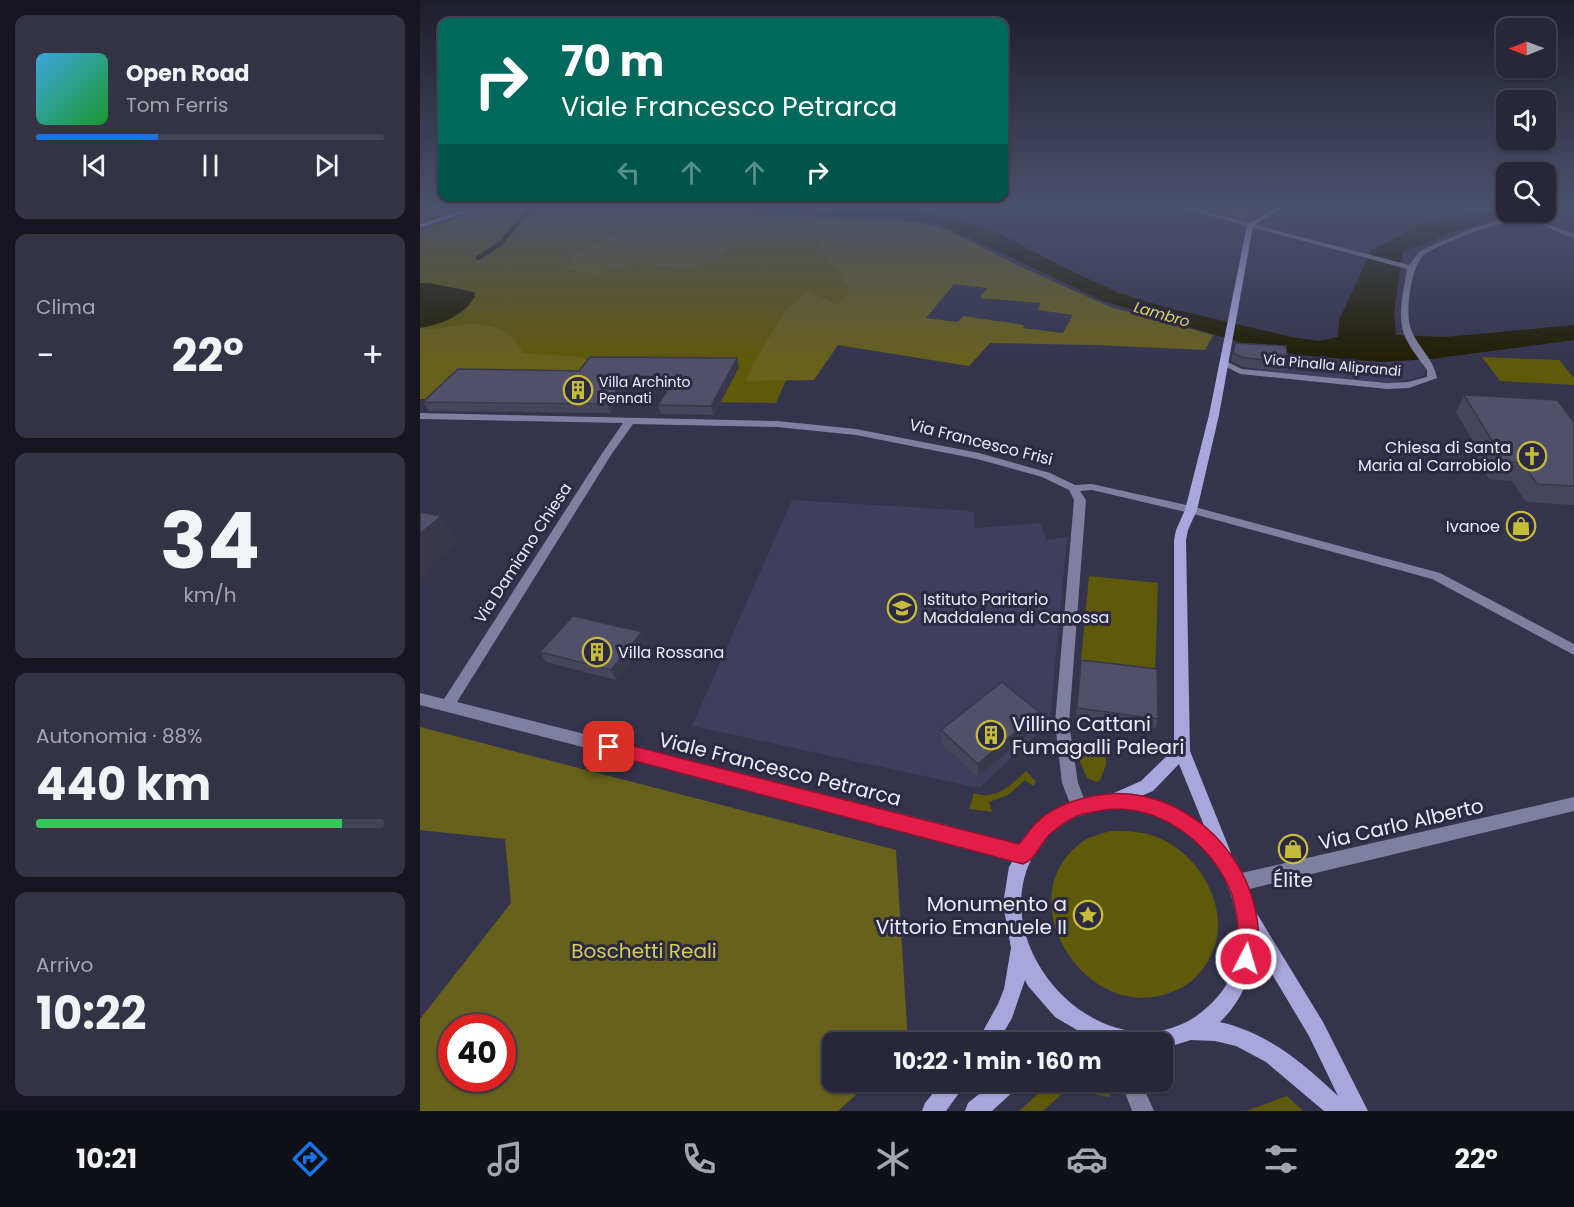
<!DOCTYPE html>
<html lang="it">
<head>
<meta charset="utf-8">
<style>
  :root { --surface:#28273a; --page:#343345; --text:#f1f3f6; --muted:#a5a5af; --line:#444454; --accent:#1a73e8 }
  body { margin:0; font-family:Poppins,sans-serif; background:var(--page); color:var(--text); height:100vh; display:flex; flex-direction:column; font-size:22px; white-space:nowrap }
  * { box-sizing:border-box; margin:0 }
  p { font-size:20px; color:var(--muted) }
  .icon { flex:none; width:33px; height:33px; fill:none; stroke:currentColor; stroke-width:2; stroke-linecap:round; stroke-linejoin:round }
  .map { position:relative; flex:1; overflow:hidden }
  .sheet { display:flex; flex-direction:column; gap:15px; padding:15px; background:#161520; width:420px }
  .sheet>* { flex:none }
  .guide { position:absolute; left:18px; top:18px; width:570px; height:183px; border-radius:12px; box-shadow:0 2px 4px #0004,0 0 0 2px var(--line); background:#00695c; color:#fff; overflow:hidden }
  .needle { width:39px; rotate:269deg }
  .fabs { position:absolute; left:1076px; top:18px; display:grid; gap:12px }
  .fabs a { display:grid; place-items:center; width:60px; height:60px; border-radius:12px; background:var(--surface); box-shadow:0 2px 4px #0004,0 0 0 2px var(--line); font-size:30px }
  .speed { position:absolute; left:18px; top:1014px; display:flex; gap:12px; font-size:30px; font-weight:700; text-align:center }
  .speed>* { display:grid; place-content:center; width:78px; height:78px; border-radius:50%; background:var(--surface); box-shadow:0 2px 4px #0004,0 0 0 2px var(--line); line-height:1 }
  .speed .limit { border:9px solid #d22; background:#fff; color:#111 }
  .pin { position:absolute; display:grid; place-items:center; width:51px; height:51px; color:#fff; margin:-26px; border-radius:12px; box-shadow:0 3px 9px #0006 }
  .me { position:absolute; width:66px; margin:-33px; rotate:5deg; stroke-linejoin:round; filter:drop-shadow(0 0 4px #0008) }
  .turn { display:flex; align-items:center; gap:21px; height:126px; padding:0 24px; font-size:27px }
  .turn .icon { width:78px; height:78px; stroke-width:2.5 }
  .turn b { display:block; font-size:42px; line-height:51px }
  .lanes { display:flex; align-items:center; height:57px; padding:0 24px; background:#0003; justify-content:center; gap:30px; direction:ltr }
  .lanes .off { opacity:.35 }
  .big { font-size:45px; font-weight:700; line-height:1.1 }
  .sheet .tile { flex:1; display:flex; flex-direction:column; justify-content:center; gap:9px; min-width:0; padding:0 21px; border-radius:12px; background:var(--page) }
  .sheet .dial { align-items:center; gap:0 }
  .dial b { font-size:78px; line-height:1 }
  .song { display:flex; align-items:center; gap:18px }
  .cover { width:72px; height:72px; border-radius:9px; background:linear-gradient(135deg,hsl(200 70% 55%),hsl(130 70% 35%)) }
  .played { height:6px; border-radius:3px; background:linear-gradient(90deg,var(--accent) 35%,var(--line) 35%) }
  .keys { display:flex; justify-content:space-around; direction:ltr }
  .heat { display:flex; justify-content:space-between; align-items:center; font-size:33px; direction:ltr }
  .charge { height:9px; border-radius:4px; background:linear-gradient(90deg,#34c759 88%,var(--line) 0) }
  .trip { position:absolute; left:402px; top:1032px; width:351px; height:60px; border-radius:12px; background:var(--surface); box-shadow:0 2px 4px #0004,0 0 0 2px var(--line); font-weight:700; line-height:60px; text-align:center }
  .menu { display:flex; height:96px; justify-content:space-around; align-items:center; background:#101017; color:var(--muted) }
  .menu .icon { width:42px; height:42px }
  .menu .current { color:var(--accent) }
  .menu b { font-size:27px; color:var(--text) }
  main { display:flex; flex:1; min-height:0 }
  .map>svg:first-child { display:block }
  .built { fill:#3f3e5c }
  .green { fill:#5f590a }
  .forest { fill:#67611c; fill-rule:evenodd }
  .water { fill:#201e03 }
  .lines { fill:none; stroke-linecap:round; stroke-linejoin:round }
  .stream { stroke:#201e03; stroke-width:4.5 }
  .street { fill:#7f7fa0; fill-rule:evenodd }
  .secondary { fill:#a7a7dc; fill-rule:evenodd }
  .wall { fill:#46455b }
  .shaded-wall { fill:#39384a }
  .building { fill:#51506a; stroke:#39384a; stroke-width:1.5 }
  .route { fill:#e11d48; stroke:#92132f; stroke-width:1.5 }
  .labels { text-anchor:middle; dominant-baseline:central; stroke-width:6; stroke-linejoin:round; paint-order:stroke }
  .far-street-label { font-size:14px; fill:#ebebfb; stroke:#2b2a42 }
  .far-poi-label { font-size:14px; fill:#ebebfb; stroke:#2b2a42; text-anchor:start }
  .far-water-label { font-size:15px; font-style:italic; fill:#dfd55e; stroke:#2b2a42 }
  .street-label { font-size:16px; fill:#ebebfb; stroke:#2b2a42 }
  .poi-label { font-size:16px; fill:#ebebfb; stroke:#2b2a42; text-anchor:end }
  .near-poi-label { font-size:20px; fill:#ebebfb; stroke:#2b2a42; text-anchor:start }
  .near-street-label { font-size:20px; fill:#ebebfb; stroke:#2b2a42 }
  .near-park-label { font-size:20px; fill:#d7cd54; stroke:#2b2a42 }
</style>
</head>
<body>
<main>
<section class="sheet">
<div class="tile">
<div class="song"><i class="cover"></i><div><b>Open Road</b><p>Tom Ferris</p></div></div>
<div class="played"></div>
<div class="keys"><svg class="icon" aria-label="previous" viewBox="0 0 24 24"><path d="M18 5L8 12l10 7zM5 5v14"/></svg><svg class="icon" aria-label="pause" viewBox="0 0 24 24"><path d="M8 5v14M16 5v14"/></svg><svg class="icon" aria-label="next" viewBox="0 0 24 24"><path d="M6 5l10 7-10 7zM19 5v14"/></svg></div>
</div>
<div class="tile"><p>Clima</p>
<div class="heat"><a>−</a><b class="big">22°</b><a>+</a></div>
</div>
<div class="tile dial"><b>34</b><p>km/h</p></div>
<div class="tile"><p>Autonomia · 88%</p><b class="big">440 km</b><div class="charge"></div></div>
<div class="tile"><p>Arrivo</p><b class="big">10:22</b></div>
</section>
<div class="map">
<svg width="1154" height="1111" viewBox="0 0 1154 1111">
  <rect width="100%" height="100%" fill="#35344d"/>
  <g class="built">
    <polygon points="822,343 960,362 999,359 1006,371 1003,376 977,382 961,382 841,371 822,361"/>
    <polygon points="372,500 539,510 554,512 555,528 620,523 626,540 647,537 630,722 559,788 272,726"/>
  </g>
  <g class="green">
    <polygon points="16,207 50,207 0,223 0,211"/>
    <polygon points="70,207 307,207 355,216 497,222 394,380 366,380 356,403 272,402 312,380 318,367 0,399 0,230"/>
    <polygon points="782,207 842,207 822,218"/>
    <polygon points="1062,357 1139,360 1154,378 1154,385 1080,381"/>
    <polygon points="669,576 738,583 735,678 660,670"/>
    <polygon points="668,744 686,746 686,765 680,780 676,782 667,778 653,745"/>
    <path d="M606 771 616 782 613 786 605 780 588 795 569 802 572 812 549 809 554 793C576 801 591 785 606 771Z"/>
    <path d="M690 831C708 831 723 831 739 838 779 854 811 909 793 951 784 971 771 986 749 993 664 1024 584 894 665 840 672 836 682 834 690 831Z"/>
    <polygon points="631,1082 685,1082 691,1097 646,1090 623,1111 599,1111"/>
    <polygon points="867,1096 883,1111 826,1111"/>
  </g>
  <g class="forest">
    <polygon points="70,207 117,207 101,214 89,226 38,217"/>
    <path d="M239 207H307L355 216 497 222 528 230 597 265 690 307 793 335 785 350 676 345 570 343 549 366 418 345 394 380 326 381 332 366 365 311 388 291 418 305 430 290 396 240 370 233 340 231 311 245 288 263 266 268 214 263 174 274 147 270 152 255C182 238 212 227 245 217ZM534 284 567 288 560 298 621 303 618 310 653 315 643 333 603 328 604 325 543 316 538 322 506 318Z"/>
    <path d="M54 323C81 328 89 328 103 353L162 357 173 365 162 379 20 400 0 399V328L6 330Z"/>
    <path d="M0 727 476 850 488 1042H412V1082H450L418 1111H0V1019L91 903 85 839 0 830ZM32 1028H82V1078H32Z"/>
  </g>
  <g class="water">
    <path d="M319 207 496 210 547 222 576 232 643 267 699 293 745 307 871 337 899 341 918 337 919 320 951 251 1002 224 1060 212 1071 207H1086V212H1097L1023 236 983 252 974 312 976 335 1025 337 1154 325V340L1011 359 960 362 875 355 822 343 683 301 520 224C453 212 385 220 319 207Z"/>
    <path d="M0 283H9L54 292 55 297C42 317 22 324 0 328Z"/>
  </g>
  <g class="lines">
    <polyline class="stream" points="58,258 80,244 111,207"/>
    <g class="street">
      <path d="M758 207H767L989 265 1000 251 1053 228 1101 214 1154 234V238C1137 233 1120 221 1102 219 1091 217 1012 246 1004 255 991 267 987 304 989 321 992 343 1014 357 1017 378L989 388 967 389 820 374 799 363 803 360 822 369 967 383 988 382 1007 377V370C999 359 989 347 984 334 977 313 984 290 987 269Z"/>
      <polygon points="0,413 357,421 436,429 559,453 630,473 655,485 672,484 771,506 1020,573 1154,644 1154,655 1012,579 770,513 672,490 660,491 666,500 649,723 658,783 667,806 665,811 659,813 653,811 642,783 635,723 654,500 649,490 622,477 557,459 436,435 357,427 213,424 191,455 37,702 527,825 609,849 611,855 609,861 603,863 527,841 0,705 0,693 24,699 181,455 203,423 0,419"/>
      <polygon points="1154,797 1154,811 817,892 811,889 808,883 811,877 817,874"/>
      <polygon points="701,1082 721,1082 734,1111 712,1111"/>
    </g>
    <g class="secondary">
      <polygon points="0,207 7,207 0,210"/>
      <polygon points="53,207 61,207 0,228 0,224"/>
      <path d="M857 207H864L833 226 799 415 777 510 768 530 766 540 770 751 811 853 810 856 827 889 834 909 903 1022 948 1111H904L846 1062 816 1046 795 1041 771 1040 742 1049V1042H637L640 1035 657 1030 635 1017 608 986 605 980 592 1018 578 1042H557L578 1004 584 989 591 948 583 904 589 867 610 830 642 806 694 793 721 781 754 749V540L756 530 765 510 789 415 827 225ZM759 764 785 828 756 808 721 796 733 791ZM693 807C708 808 724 810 738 815 797 839 830 908 814 968 808 988 791 1006 775 1017 683 1076 561 948 614 854 622 840 638 824 653 818 666 813 680 811 693 807ZM837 949 889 1036 918 1096C883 1063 848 1033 800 1022 821 1002 830 978 837 949Z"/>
      <polygon points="1055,207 1065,207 1101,214 1121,212 1101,218"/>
      <polygon points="522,1082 545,1082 542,1089 526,1111 502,1111 505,1103"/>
      <polygon points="574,1082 599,1082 596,1089 572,1111 545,1111 548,1103"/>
    </g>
  </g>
  <g class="wall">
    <polygon points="815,343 868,362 866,371 823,367 811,361"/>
    <polygon points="319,367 294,415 241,414 238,405 250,386 210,385 190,413 9,411 3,402 159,371"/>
    <polygon points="1044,395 1154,422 1154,505 1106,502 1092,481 1069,479 1057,459 1060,453 1036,412"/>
    <polygon points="227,642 196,680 126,662 120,652"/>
    <polygon points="661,660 738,719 736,728 656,718"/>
    <polygon points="619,712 618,726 558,777 522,744 521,730"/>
  </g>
  <g class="shaded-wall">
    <polygon points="317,358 319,367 294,415 291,406"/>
    <polygon points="207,376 210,385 190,413 187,404"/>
    <polygon points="21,516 38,542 4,571 7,575 0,581 0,534"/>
    <polygon points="222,632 227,642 196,680 191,670"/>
    <polygon points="619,712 618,726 558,777 558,764"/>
  </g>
  <g class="building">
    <polygon points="815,343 866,346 868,362 825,358 813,353"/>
    <polygon points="170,357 317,358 291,406 238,405 256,377 207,376 187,404 3,402 38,369 159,371"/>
    <polygon points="1044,395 1137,400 1154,422 1154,486 1117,484 1103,463 1079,461 1066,441 1073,442"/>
    <polygon points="0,512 21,516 0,534"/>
    <polygon points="153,616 222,632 191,670 120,652"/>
    <polygon points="661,660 737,669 738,719 657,708"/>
    <polygon points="582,682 619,712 558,764 521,730"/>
  </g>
  <linearGradient id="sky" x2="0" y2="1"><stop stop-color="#1d1d2a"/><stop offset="0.57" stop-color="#4b506d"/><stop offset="1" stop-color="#4b506d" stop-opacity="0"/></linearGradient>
  <rect width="1154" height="362" fill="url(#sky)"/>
  <path class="route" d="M189 740 599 844C605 837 610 829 616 823 631 808 653 800 673 796 745 781 816 834 834 904 839 924 841 948 833 967L826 970 818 967C813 955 818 944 818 931 818 920 815 906 812 895 793 843 735 799 679 811 672 813 664 813 657 816 649 820 637 828 630 834 620 843 617 859 603 864L189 754 183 752 180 747 183 742Z"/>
  <defs>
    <g id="building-ring" transform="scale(1.5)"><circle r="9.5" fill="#2b2a42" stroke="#c6bc3c" stroke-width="1.5"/><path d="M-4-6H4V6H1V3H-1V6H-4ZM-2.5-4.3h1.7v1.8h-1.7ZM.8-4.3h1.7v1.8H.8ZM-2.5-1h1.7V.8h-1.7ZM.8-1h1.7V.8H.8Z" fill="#c6bc3c"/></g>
    <g id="church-ring" transform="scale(1.5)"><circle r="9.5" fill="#2b2a42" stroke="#c6bc3c" stroke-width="1.5"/><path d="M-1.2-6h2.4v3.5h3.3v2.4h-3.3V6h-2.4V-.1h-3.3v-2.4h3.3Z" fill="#c6bc3c"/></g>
    <g id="shop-ring" transform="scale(1.5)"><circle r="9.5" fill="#2b2a42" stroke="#c6bc3c" stroke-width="1.5"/><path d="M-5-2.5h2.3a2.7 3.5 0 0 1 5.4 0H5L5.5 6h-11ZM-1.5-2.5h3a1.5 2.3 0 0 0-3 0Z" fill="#c6bc3c"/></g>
    <g id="school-ring" transform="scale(1.5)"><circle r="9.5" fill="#2b2a42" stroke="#c6bc3c" stroke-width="1.5"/><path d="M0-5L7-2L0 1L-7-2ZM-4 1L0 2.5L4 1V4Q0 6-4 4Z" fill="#c6bc3c"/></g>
    <g id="sight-ring" transform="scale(1.5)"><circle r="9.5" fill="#2b2a42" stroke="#c6bc3c" stroke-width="1.5"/><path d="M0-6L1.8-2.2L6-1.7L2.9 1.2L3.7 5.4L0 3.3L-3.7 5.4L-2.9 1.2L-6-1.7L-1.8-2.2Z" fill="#c6bc3c"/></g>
  </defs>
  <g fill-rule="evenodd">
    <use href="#building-ring" x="158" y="390"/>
    <use href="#church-ring" x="1112" y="456"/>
    <use href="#shop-ring" x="1101" y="526"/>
    <use href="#school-ring" x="482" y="608"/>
    <use href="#building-ring" x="177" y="652"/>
    <use href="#building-ring" x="571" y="735"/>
    <use href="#shop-ring" x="873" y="849"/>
    <use href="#sight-ring" x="668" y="915"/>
  </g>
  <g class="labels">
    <g class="far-street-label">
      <text transform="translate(912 365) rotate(5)">Via Pinalla Aliprandi</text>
    </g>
    <g class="far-poi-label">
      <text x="179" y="382">Villa Archinto<tspan x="179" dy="16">Pennati</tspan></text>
    </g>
    <g class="far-water-label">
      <text transform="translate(742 314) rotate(16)">Lambro</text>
    </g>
    <g class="street-label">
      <text transform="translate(561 442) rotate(14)">Via Francesco Frisi</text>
      <text transform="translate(103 553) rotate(-57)">Via Damiano Chiesa</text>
    </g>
    <g class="poi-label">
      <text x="1091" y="447">Chiesa di Santa<tspan x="1091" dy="18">Maria al Carrobiolo</tspan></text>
      <text x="1080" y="526">Ivanoe</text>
      <text x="503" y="599" text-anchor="start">Istituto Paritario<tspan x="503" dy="18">Maddalena di Canossa</tspan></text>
      <text x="198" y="652" text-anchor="start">Villa Rossana</text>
    </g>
    <g class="near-poi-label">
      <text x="592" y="724">Villino Cattani<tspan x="592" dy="23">Fumagalli Paleari</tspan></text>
      <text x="873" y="880" text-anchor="middle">Élite</text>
      <text x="647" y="904" text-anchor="end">Monumento a<tspan x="647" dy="23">Vittorio Emanuele II</tspan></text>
    </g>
    <g class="near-street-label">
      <text transform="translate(360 769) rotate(14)">Viale Francesco Petrarca</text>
      <text transform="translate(981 824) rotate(-13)">Via Carlo Alberto</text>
    </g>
    <g class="near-park-label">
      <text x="224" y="951">Boschetti Reali</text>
    </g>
  </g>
</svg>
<div class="fabs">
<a><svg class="needle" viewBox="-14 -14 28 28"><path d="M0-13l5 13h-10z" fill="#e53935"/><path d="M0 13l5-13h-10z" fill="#a5a5af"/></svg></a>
<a><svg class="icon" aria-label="sound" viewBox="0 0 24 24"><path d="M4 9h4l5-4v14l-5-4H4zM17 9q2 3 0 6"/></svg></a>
<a><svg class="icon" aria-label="search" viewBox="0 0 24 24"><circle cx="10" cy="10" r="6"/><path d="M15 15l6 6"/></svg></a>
</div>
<div class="speed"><div class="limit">40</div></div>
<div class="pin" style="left:189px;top:747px;background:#d93025"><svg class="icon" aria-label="arrive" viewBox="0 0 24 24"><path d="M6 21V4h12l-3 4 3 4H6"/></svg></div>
<svg class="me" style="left:826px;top:959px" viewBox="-20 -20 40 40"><circle r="17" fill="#e11d48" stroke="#fff" stroke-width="3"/><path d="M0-11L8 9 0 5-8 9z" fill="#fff"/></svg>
<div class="trip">10:22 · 1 min · 160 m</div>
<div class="guide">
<div class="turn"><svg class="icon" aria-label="right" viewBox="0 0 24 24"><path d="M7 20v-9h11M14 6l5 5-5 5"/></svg><div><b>70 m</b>Viale Francesco Petrarca</div></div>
<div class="lanes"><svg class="icon off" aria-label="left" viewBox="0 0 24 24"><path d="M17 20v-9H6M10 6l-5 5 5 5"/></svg><svg class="icon off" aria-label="ahead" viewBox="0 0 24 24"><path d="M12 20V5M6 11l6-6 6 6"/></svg><svg class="icon off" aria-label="ahead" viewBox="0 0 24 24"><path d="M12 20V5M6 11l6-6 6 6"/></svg><svg class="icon" aria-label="right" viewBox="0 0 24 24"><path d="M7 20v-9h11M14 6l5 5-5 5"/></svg></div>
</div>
</div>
</main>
<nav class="menu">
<b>10:21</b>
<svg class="icon current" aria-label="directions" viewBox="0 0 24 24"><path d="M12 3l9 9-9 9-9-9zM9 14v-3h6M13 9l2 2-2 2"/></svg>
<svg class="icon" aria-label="music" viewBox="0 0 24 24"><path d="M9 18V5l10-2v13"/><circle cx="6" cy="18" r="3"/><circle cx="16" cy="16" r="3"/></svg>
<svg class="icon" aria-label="phone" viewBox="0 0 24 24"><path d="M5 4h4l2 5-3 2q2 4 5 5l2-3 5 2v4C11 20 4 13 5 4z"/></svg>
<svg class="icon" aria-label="climate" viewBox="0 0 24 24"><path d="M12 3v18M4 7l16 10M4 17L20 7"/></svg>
<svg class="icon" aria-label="car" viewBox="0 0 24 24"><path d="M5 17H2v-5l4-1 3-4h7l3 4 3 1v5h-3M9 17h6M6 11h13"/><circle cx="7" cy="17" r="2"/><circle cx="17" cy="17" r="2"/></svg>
<svg class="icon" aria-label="filters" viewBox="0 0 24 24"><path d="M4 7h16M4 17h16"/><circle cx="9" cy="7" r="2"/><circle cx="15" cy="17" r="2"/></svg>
<b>22°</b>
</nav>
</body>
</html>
